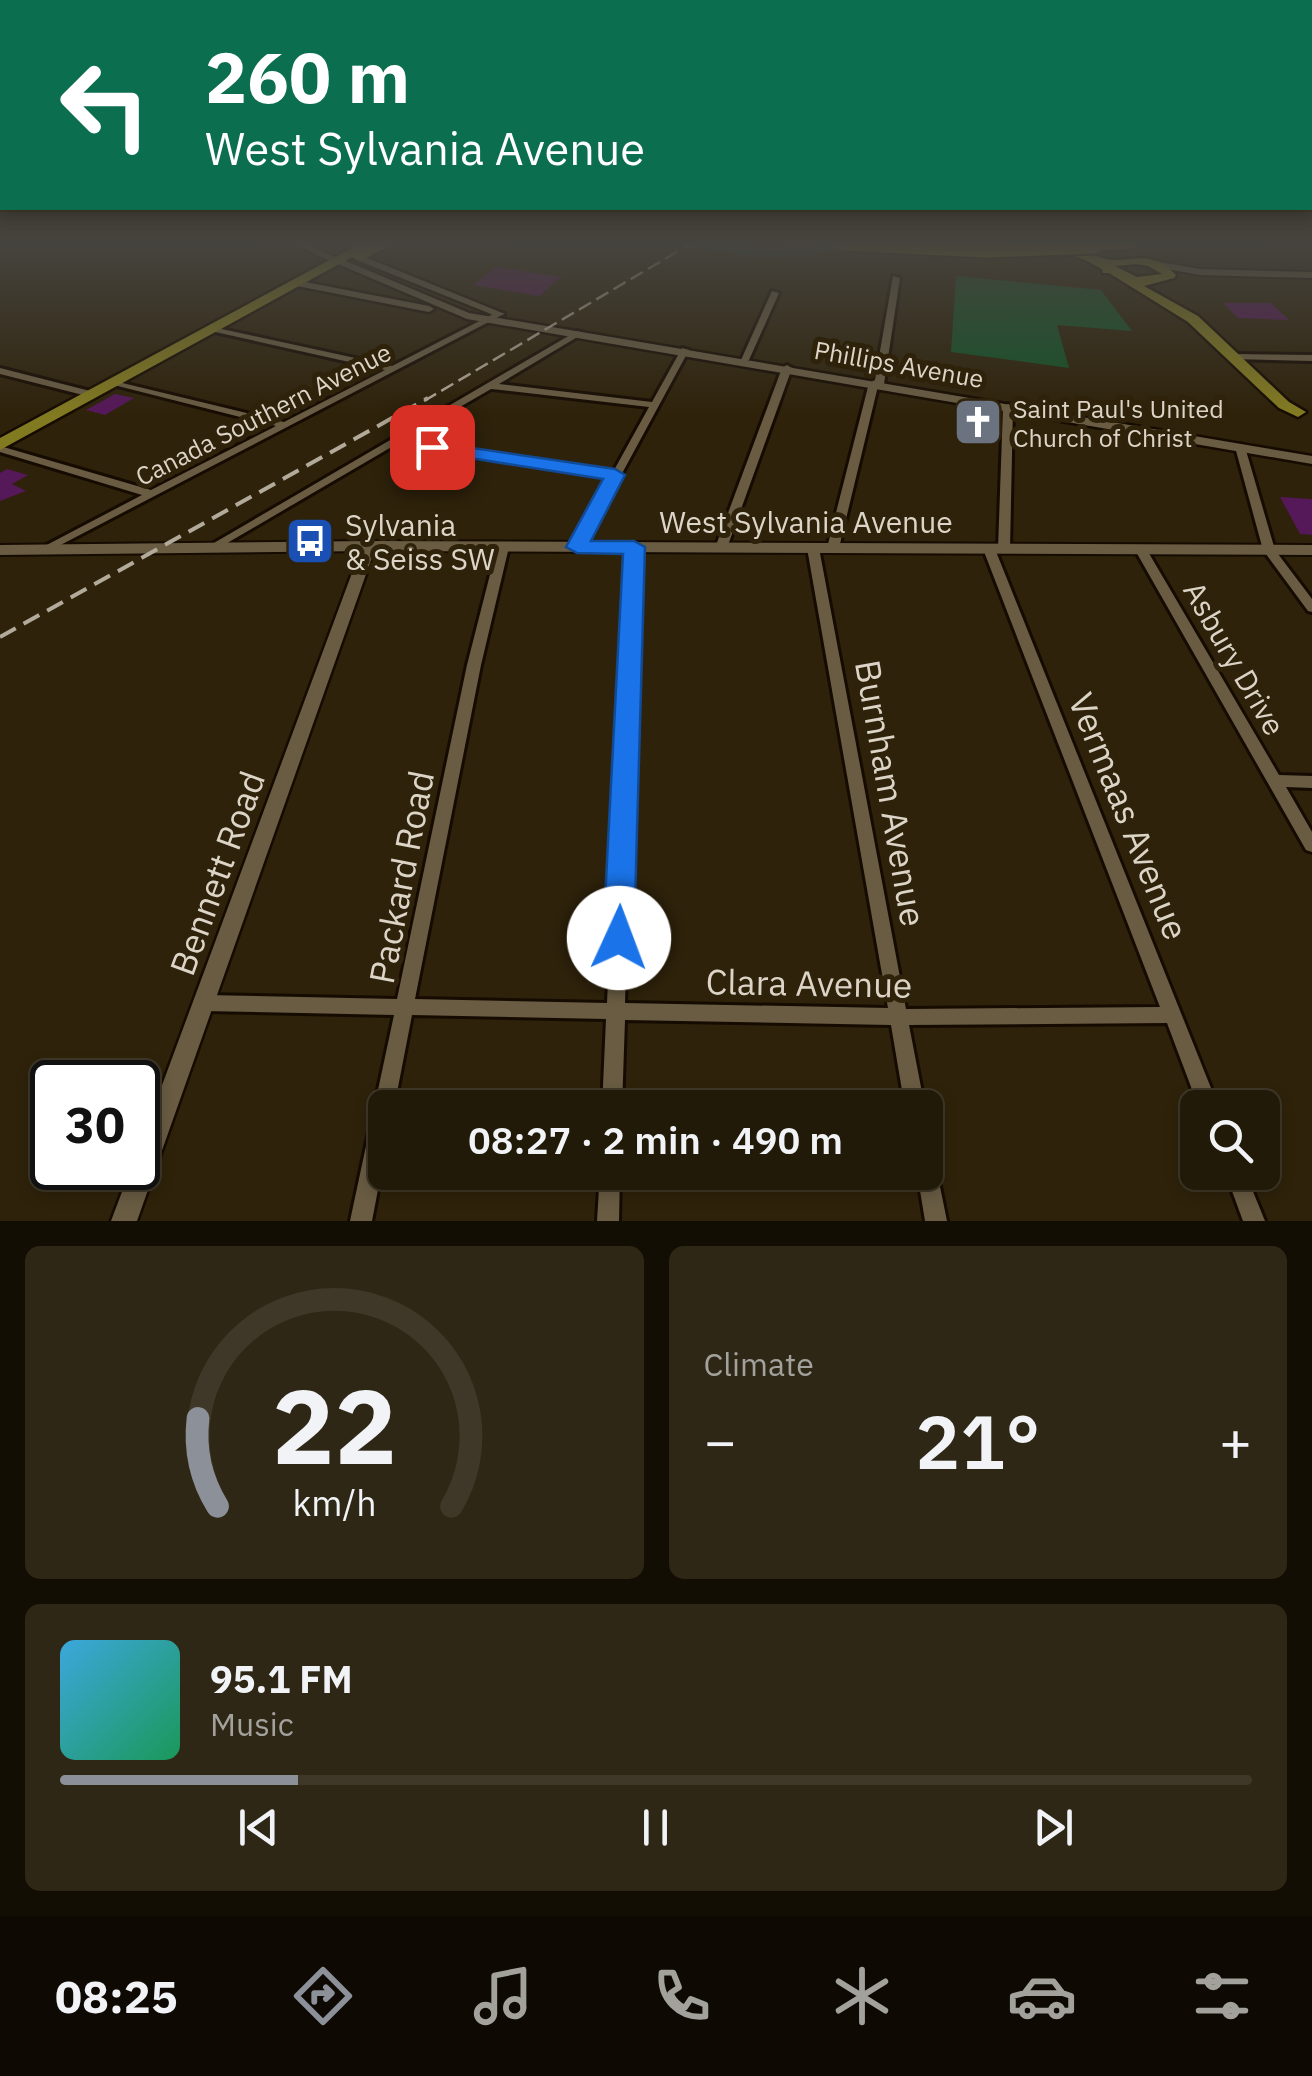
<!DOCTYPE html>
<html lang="en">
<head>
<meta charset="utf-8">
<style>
  :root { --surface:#221a08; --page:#2e2716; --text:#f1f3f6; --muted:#a2a19c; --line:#3f3829; --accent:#8c9099 }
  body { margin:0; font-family:"IBM Plex Sans",sans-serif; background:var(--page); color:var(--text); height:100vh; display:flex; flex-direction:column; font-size:38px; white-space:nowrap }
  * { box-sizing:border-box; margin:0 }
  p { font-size:32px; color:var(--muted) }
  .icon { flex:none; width:55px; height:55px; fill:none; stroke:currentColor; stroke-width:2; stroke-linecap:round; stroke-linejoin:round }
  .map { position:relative; height:1221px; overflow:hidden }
  .sheet { display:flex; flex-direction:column; gap:25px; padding:25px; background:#130e04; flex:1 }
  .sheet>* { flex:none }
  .guide { position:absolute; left:0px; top:0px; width:1312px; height:210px; box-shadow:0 5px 15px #0003,0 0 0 2px var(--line); background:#0b6e4f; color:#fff; overflow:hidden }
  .tools { position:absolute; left:1180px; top:1090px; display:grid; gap:20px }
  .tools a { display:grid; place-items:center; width:100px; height:100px; border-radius:15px; background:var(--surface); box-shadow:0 5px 15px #0003,0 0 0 2px var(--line); font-size:50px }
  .speed { position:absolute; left:30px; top:1060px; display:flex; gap:20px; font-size:50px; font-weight:700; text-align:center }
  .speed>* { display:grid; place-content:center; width:130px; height:130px; border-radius:50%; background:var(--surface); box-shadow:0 5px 15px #0003,0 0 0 2px var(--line); line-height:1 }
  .speed .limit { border:5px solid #111; border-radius:15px; background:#fff; color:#111 }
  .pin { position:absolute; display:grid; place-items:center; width:85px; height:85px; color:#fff; margin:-42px; border-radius:20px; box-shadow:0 5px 15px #0006 }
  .me { position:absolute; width:110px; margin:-55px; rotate:2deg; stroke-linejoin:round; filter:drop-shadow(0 0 8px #0008) }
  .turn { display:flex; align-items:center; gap:35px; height:210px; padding:0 40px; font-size:45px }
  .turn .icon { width:130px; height:130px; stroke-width:2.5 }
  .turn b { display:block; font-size:70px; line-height:85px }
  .big { font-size:75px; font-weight:600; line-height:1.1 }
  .sheet .widget { flex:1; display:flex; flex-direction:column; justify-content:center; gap:15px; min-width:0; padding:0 35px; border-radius:15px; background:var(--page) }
  .sheet .dial { align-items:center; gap:0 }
  .dial svg { height:260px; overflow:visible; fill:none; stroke:var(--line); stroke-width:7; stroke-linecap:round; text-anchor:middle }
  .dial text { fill:var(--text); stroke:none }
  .song { display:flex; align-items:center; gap:30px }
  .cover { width:120px; height:120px; border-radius:15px; background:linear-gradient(135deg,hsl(200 70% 55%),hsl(150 70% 35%)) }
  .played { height:10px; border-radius:5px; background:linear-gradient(90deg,var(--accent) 20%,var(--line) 20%) }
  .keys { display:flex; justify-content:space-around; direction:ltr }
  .heat { display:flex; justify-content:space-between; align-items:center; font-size:55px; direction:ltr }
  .sheet .tiles { flex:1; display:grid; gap:25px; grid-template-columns:1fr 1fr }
  .widget:last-child { grid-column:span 2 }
  .trip { position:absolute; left:368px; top:1090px; width:575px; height:100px; border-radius:15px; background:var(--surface); box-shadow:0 5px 15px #0003,0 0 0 2px var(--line); font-weight:600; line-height:100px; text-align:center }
  .dock { display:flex; height:160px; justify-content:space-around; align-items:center; background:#0e0a03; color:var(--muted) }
  .dock .icon { width:70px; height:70px }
  .dock .on { color:var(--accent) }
  .dock b { font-size:45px; color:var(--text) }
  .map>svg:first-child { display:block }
  .green { fill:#145328 }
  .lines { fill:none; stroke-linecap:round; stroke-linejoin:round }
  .river { fill:#1c4250; fill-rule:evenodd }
  .building { fill:#551859 }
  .minor-casing { stroke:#160b00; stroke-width:6 }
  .tertiary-casing { stroke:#160b00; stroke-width:5 }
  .secondary-casing { stroke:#160b00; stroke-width:4 }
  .primary-casing { stroke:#160b00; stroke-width:5 }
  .motorway-casing { stroke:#160b00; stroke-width:6 }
  .minor { fill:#695c43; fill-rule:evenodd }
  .tertiary { fill:#695c43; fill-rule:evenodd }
  .secondary { fill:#695c43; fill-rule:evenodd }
  .primary { fill:#827a21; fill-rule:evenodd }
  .motorway { fill:#928e0b; fill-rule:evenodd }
  .rail-far1 { stroke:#b2aa9a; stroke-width:2.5; stroke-dasharray:14 6; stroke-linecap:butt }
  .rail { stroke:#b2aa9a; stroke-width:4; stroke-dasharray:18 9; stroke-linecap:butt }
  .motorway-bridge-casing { stroke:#160b00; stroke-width:19; stroke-linecap:butt }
  .motorway-bridge { stroke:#928e0b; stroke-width:15 }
  .route { fill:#1a73e8; stroke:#114b97; stroke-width:2.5 }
  .labels { text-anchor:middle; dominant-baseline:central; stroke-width:10; stroke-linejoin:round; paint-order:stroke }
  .far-street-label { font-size:25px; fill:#dcd5c7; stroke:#2e220a }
  .far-poi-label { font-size:25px; fill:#dcd5c7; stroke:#2e220a; text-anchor:start }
  .street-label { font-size:30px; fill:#dcd5c7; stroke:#2e220a }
  .poi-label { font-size:30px; fill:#dcd5c7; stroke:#2e220a; text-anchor:start }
  .near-street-label { font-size:35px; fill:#dcd5c7; stroke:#2e220a }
</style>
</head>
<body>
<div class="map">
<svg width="1312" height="1221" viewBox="0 0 1312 1221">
  <rect width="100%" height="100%" fill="#2e220a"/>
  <polygon class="green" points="956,276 1101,290 1132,331 1057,325 1069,368 951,352"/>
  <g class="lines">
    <polygon class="river" points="678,243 768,249 842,243 873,245 866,249 768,257 685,247"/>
  </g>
  <g class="building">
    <polygon points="496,267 561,277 539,296 473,285"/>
    <polygon points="1223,303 1271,303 1289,320 1238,318"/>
    <polygon points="115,394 134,398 105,415 86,410"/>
    <polygon points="7,469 28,475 12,484 26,491 0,501 0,473"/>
    <polygon points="1280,497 1312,499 1312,535 1300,534"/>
  </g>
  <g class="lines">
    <g class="minor-casing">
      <g id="minor">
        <polygon points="893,276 900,278 884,384 878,386 839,548 833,551 827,548 869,383 875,380"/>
        <polygon points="772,291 779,293 749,360 742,362 741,360"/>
        <polygon points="497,312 504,314 49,551 41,551 39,549 142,495 0,452 0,446 151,490 276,426 110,384 110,380 284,422 385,370 211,331 208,330 208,326 392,366"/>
        <path d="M577 331 584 333 499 384 652 402 682 348 689 350 581 549H573L571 547 610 477 395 445 217 549H209L207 547ZM491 389H492L649 407 613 472 403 440Z"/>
        <polygon points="1235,354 1312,355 1312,361 1232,359 1232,355"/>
        <polygon points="787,365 792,368 727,548 721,551 717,550 715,548 782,368"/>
        <polygon points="0,368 94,392 96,394 91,397 0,374"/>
        <polygon points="1008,404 1013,407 1010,549 1004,552 998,549 1003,407"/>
        <polygon points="1240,444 1245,447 1275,550 1312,599 1312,612 1308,611 1263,550 1235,447"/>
        <polygon points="503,544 509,547 481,665 415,999 607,1003 628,547 634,544 640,547 625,1003 888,1008 807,548 813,545 819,548 906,1009 1160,1007 983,549 989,546 995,549 1219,1108 1199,1108 1167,1023 909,1025 925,1108 905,1108 891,1025 625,1020 622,1108 602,1108 606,1019 412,1015 394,1108 385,1108 385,1153 372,1221 350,1221 394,1015 204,1011 198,1009 195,1003 198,997 204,995 397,999 467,665 497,547"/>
        <polygon points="1141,547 1147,550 1279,775 1312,776 1312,788 1286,787 1312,832 1312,852 1306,850 1135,550"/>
        <polygon points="925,1152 932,1155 935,1162 947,1221 925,1221 917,1172 925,1172"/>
        <polygon points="600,1172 620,1172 619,1221 597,1221"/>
        <polygon points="1225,1172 1245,1172 1265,1221 1243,1221"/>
      </g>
    </g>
    <g class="tertiary-casing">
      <g id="tertiary">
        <polygon points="354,255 360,255 505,314 496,316 354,259"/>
        <polygon points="341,259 469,313 1312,456 1312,464 467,319 338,264 338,260"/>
        <polygon points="295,280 429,306 434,309 429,312 292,285 292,281"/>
        <polygon points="369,542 376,546 137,1221 111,1221 131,1168 138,1168 138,1150 362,546"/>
      </g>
    </g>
    <g class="secondary-casing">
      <g id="secondary">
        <polygon points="290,243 304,243 346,262 337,264"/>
        <polygon points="1155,261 1200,269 1312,272 1312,278 1200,275 1151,266 1151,262"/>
        <polygon points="369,541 1312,545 1312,555 369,551 0,555 0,545"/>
      </g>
    </g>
    <g class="primary-casing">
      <g id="primary">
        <polygon points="361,243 376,243 373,246 396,243 362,260 352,257 0,450 0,438"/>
        <path d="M1055 243C1071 248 1086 253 1102 258 1126 266 1149 245 1176 275L1174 278 1144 286 1198 316 1289 402 1306 412 1298 417 1279 408 1188 322 1109 273H1103L1102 269 1083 259 1051 249 1049 247ZM1136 264 1148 266 1162 274 1137 277 1115 266Z"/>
      </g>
    </g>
    <g class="motorway-casing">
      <path id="motorway" d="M1090 243H1143C1131 250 1100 253 1088 246Z"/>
    </g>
    <use href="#minor" class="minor"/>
    <use href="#tertiary" class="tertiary"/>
    <use href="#secondary" class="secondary"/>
    <use href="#primary" class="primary"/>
    <use href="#motorway" class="motorway"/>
    <polyline class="rail-far1" points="424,401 692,243"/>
    <polyline class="rail" points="0,637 428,398"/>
    <g class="motorway-bridge-casing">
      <polyline id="motorway-bridge" points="844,243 986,250 1095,246"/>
    </g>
    <use href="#motorway-bridge" class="motorway-bridge"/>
  </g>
  <linearGradient id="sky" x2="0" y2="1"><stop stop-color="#191306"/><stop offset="0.59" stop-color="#46443e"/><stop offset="1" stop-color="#46443e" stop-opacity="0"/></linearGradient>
  <rect width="1312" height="414" fill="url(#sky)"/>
  <polygon class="route" points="432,442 615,469 625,475 591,541 634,541 645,547 634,938 630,948 619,952 608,948 603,938 623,554 577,553 566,547 603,479 425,451 425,443"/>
  <defs>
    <g id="church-square" transform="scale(2.5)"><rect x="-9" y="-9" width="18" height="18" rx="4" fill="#6b7280" stroke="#2e220a"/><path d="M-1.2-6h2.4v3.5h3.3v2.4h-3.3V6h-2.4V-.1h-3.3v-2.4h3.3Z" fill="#fff"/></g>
    <g id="bus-square" transform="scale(2.5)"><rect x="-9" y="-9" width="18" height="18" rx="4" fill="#1a4fb4" stroke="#2e220a"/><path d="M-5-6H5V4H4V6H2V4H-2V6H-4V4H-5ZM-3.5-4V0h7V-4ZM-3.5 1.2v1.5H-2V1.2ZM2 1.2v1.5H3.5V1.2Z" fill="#fff"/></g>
  </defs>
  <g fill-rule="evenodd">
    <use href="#church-square" x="978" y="422"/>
    <use href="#bus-square" x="310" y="541"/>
  </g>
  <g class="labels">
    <g class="far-street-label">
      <text transform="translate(899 364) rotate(10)">Phillips Avenue</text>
      <text transform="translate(263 414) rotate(-27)">Canada Southern Avenue</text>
    </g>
    <g class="far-poi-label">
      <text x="1013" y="408">Saint Paul's United<tspan x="1013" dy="29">Church of Christ</tspan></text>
    </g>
    <g class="street-label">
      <text x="806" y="521">West Sylvania Avenue</text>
      <text transform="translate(1235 658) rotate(60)">Asbury Drive</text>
    </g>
    <g class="poi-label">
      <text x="345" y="524">Sylvania<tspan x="345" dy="34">&amp; Seiss SW</tspan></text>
    </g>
    <g class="near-street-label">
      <text transform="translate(891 793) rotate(80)">Burnham Avenue</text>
      <text transform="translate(1129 816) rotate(68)">Vermaas Avenue</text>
      <text transform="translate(217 873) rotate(-70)">Bennett Road</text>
      <text transform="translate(401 877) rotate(-79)">Packard Road</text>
      <text transform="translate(809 983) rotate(1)">Clara Avenue</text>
    </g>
  </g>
</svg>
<div class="tools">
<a><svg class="icon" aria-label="search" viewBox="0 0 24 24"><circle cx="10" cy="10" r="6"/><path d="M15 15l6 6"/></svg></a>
</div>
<div class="speed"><div class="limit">30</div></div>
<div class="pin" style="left:432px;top:447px;background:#d93025"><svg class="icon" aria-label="arrive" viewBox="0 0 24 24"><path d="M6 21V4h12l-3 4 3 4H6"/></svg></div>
<svg class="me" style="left:619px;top:938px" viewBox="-20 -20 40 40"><circle r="19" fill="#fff"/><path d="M0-13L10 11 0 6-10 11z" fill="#1a73e8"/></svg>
<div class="trip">08:27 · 2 min · 490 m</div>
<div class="guide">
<div class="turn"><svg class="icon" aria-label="left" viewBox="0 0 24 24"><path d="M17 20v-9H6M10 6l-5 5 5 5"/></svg><div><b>260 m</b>West Sylvania Avenue</div></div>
</div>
</div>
<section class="sheet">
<div class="tiles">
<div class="widget dial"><svg viewBox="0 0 100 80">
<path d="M14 69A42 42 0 1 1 86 69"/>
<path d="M14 69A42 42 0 0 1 8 42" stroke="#8c9099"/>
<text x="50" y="56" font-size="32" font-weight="700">22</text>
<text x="50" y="72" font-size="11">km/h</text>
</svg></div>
<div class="widget"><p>Climate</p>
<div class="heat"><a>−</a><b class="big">21°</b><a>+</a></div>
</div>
<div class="widget">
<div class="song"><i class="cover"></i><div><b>95.1 FM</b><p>Music</p></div></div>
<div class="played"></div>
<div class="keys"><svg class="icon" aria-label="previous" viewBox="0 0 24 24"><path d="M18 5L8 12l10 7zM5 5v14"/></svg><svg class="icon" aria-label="pause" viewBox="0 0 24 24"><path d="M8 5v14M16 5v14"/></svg><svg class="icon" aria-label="next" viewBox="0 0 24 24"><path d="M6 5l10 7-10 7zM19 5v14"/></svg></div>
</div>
</div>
</section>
<nav class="dock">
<b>08:25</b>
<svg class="icon on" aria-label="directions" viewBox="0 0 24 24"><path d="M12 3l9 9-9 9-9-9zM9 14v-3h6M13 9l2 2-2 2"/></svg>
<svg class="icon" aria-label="music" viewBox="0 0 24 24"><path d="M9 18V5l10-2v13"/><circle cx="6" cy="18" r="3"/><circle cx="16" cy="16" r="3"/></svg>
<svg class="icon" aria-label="phone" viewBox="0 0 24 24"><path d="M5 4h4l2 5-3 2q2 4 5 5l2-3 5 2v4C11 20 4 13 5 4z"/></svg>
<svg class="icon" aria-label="climate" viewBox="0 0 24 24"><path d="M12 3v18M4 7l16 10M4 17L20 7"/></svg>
<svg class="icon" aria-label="car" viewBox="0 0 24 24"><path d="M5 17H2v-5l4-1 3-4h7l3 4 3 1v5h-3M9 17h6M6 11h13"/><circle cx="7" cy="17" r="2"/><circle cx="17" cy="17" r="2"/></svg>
<svg class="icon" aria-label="filters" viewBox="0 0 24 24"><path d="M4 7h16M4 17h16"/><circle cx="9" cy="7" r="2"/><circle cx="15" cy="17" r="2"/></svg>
</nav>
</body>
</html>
